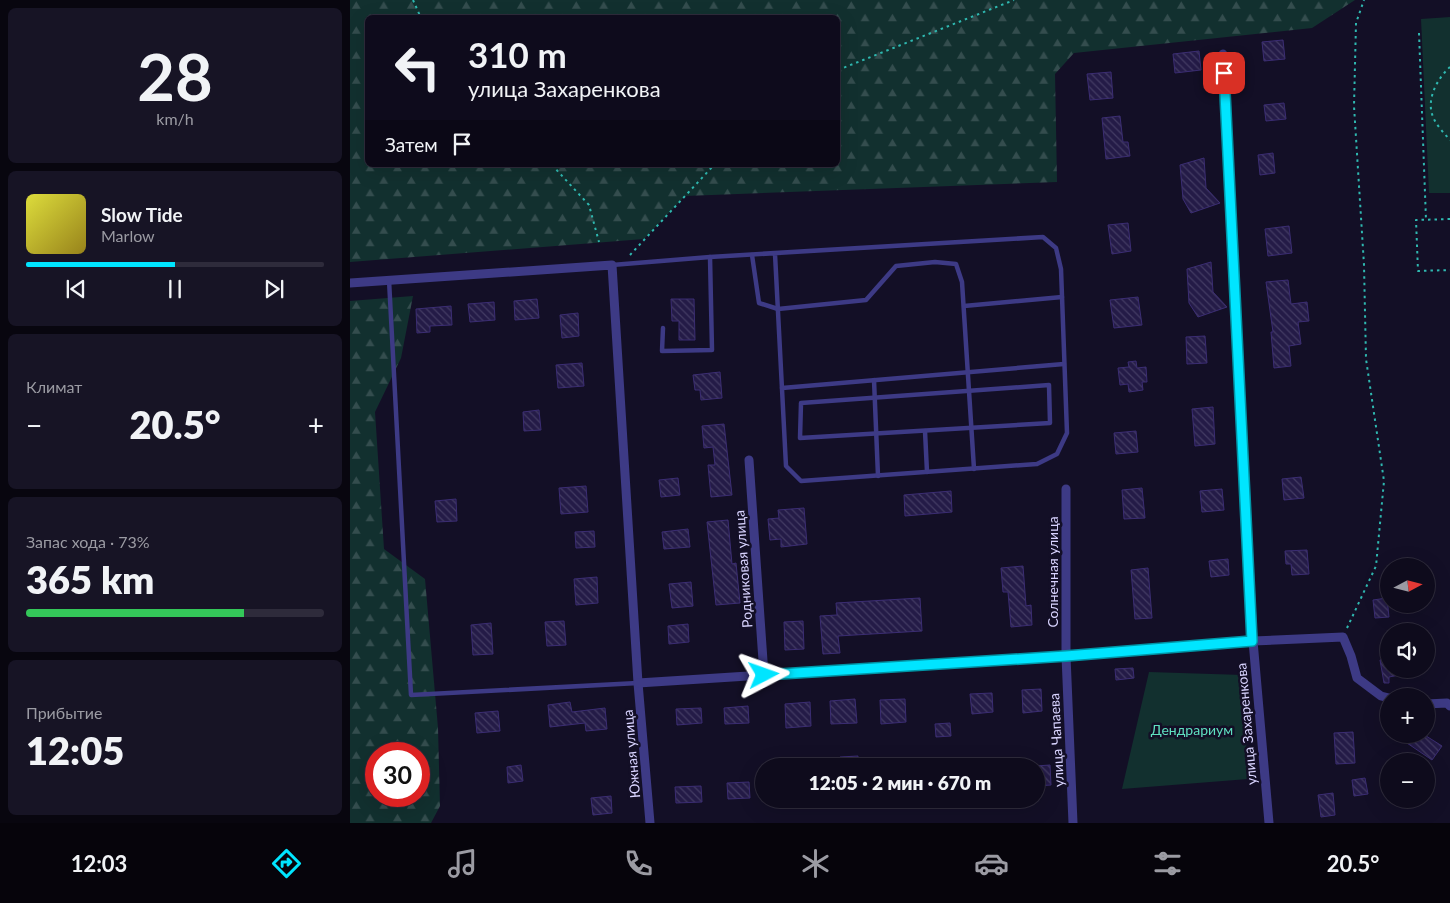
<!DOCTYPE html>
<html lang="ru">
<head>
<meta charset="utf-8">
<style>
  :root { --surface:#0e0b1c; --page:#171425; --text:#f1f3f6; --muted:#9b9ba3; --line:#2e2b3b; --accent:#00e5ff }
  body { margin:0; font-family:Lato,sans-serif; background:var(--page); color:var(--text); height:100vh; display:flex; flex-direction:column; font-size:19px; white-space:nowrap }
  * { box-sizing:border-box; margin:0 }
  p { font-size:16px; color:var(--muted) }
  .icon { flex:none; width:28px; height:28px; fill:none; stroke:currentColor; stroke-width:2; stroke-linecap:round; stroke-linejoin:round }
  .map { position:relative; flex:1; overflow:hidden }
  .panel { display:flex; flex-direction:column; gap:8px; padding:8px; background:#08060f; width:350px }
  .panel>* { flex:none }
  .hud { position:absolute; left:15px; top:15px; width:475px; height:152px; border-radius:8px; box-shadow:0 5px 20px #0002,0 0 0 1px var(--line); background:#0e0b1c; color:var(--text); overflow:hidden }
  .needle { width:32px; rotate:83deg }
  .controls { position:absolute; left:1030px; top:558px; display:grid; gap:10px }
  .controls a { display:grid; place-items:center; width:55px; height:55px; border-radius:50%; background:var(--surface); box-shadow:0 5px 20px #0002,0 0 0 1px var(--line); font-size:25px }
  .speed { position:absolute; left:15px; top:742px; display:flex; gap:10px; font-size:25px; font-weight:700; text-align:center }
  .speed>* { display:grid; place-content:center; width:65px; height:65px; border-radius:50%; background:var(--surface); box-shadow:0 5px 20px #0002,0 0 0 1px var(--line); line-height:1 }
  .speed .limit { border:8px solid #d22; background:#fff; color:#111 }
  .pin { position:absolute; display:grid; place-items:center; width:42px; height:42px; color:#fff; margin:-21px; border-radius:10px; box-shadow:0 2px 8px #0006 }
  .me { position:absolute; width:55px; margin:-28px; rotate:86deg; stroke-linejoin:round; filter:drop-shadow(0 0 4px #0008) }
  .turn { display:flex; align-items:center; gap:18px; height:105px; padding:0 20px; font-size:22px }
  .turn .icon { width:65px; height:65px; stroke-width:2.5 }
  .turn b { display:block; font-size:35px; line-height:42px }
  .then { display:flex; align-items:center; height:48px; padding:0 20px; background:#0003; gap:10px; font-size:19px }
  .big { font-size:38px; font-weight:800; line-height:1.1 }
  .panel .card { flex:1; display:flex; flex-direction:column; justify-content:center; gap:8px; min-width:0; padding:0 18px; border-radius:8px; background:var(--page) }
  .panel .dial { align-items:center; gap:0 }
  .dial b { font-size:65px; line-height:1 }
  .song { display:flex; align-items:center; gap:15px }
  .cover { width:60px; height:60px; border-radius:8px; background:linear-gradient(135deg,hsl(60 70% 55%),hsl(50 70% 35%)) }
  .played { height:5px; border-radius:2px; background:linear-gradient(90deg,var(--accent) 50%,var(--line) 50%) }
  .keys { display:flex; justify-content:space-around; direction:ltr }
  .heat { display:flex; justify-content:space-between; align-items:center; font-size:28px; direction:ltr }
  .charge { height:8px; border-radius:4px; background:linear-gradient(90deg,#34c759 73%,var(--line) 0) }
  .trip { position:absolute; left:405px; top:758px; width:290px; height:50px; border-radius:25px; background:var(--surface); box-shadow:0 5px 20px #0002,0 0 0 1px var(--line); font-weight:800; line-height:50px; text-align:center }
  .tab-bar { display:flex; height:80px; justify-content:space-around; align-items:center; background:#06040b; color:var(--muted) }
  .tab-bar .icon { width:35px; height:35px }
  .tab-bar .selected { color:var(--accent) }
  .tab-bar b { font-size:22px; color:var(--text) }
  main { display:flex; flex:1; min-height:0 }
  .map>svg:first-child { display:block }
  .forest { fill:url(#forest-firs); fill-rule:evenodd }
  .garden { fill:#12302f }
  .building { fill:url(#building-back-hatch); stroke:#3b2d73 }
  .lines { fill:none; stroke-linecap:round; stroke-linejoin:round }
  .path { stroke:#2fb8b0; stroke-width:2; stroke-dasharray:2.5 4; stroke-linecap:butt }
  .service { stroke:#3d3a85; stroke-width:4.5 }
  .minor { stroke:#3d3a85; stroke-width:9 }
  .route-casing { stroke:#0095a6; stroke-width:12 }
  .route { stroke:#00e5ff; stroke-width:9 }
  .labels { text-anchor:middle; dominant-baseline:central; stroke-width:5; stroke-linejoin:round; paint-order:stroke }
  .street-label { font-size:14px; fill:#d9d4ff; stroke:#130f26 }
  .park-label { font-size:14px; fill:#5fe0c0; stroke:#130f26 }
</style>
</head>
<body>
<main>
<section class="panel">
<div class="card dial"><b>28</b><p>km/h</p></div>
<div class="card">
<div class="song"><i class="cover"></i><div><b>Slow Tide</b><p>Marlow</p></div></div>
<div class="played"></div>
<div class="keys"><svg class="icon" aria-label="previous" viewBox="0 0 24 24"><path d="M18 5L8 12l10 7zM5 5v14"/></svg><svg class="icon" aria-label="pause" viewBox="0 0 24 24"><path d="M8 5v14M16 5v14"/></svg><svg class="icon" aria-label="next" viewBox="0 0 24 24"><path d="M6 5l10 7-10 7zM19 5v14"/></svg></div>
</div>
<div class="card"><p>Климат</p>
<div class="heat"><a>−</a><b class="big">20.5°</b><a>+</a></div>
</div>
<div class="card"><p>Запас хода · 73%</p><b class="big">365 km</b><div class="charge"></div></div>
<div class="card"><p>Прибытие</p><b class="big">12:05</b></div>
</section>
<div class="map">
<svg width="1100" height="823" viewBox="0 0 1100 823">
  <defs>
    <pattern id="forest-firs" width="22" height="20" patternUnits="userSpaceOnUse" patternTransform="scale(1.25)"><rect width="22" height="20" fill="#12302f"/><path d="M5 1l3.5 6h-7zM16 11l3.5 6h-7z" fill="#344d4e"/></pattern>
    <pattern id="building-back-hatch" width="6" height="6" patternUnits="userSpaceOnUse" patternTransform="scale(1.25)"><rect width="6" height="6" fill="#241b47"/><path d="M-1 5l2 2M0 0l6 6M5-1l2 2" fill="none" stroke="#433b63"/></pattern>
  </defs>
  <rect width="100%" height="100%" fill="#130f26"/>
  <g class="forest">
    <path d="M0 0H1005L962 28 724 53 705 74 707 182 335 196 294 239 0 262ZM18 18H488V165H18Z"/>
    <path d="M63 296 51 358 25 412 34 549 75 579 88 728 90 806 81 823H0V301ZM26 754H69V796H26Z"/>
  </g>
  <g class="garden">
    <polygon points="1100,17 1100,193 1079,193 1071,19"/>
    <polygon points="799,672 893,675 898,779 772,789"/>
  </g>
  <g class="building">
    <polygon points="933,40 935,59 914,61 912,42"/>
    <polygon points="849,51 851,70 825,73 823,54"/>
    <polygon points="761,72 763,98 740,100 737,74"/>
    <polygon points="934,103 936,119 916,121 914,105"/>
    <polygon points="770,116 773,142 778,142 780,156 756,159 752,118"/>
    <polygon points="923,153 925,173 910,175 908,155"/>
    <polygon points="854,158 856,188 870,203 841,213 833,199 830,165"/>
    <polygon points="778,223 781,251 762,254 758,225"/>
    <polygon points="939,226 942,253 918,256 915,229"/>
    <polygon points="861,262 863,292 877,307 848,317 839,303 837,269"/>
    <polygon points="938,280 941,304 957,302 959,321 948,322 951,344 939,346 941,366 924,368 921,332 923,332 916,282"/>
    <polygon points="788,297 792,325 764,328 760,300"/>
    <polygon points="187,299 189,318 165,320 164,301"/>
    <polygon points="321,299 344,299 345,340 329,340 329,321 322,321"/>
    <polygon points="144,302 145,320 120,322 118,304"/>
    <polygon points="101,306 102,325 80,326 80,332 67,333 66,309"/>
    <polygon points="228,313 229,336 212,338 210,315"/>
    <polygon points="855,336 857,363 837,364 836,337"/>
    <polygon points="786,361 787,368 796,367 797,382 792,382 793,390 779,392 778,384 770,385 768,368 779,367 778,362"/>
    <polygon points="232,363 234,386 208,388 206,365"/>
    <polygon points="370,372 372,398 351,400 350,390 345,390 343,375"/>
    <polygon points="863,407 865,444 845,446 842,409"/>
    <polygon points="189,410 191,430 174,431 173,412"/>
    <polygon points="374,424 382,495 361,497 358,465 365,465 363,447 354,448 352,426"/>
    <polygon points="786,431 788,452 766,454 764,433"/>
    <polygon points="951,477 954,498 934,500 932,479"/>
    <polygon points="328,478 330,495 311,497 309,480"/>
    <polygon points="236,486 238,512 211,514 209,488"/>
    <polygon points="792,488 795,518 774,519 772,490"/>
    <polygon points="872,489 874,510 852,512 850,491"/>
    <polygon points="601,491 602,512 555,516 554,495"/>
    <polygon points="106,499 107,521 87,522 85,501"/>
    <polygon points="454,508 457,544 431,547 431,539 420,540 418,519 429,518 428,510"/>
    <polygon points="378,520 382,564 386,563 390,603 366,605 357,522"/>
    <polygon points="338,529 340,547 314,549 312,532"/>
    <polygon points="244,531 245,547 226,548 225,532"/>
    <polygon points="957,550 959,574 942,575 941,564 936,564 935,551"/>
    <polygon points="878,559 879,575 861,577 859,561"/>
    <polygon points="673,566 676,606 681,605 682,625 661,627 658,592 653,592 651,568"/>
    <polygon points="798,568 802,618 785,619 781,570"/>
    <polygon points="247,577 248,603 226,605 224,579"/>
    <polygon points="341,582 343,606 322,608 319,584"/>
    <polygon points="570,598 572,631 488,636 490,653 473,654 470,616 487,615 486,603"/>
    <polygon points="1037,598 1039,617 1025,618 1023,600"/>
    <polygon points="214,621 216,645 197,646 195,622"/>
    <polygon points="453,621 454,649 435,650 434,622"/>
    <polygon points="141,623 143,654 123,655 121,625"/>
    <polygon points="338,624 339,642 319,644 318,626"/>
    <polygon points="1039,659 1039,669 1060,669 1060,673 1039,677 1039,683 1034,683 1030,660"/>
    <polygon points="783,668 784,678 766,680 765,669"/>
    <polygon points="691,689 692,711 673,713 672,690"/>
    <polygon points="642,693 643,712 622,714 620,694"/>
    <polygon points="505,699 507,723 481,724 480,701"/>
    <polygon points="555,699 556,722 531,724 530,700"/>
    <polygon points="220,702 222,712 255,708 257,729 236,731 235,723 200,727 198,705"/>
    <polygon points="460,702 461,726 436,728 435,704"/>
    <polygon points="398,706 399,723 375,724 374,708"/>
    <polygon points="351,708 352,723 327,725 326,709"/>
    <polygon points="148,711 150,731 127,733 125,713"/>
    <polygon points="600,723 601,736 586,737 585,724"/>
    <polygon points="1003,732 1005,763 986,764 984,733"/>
    <polygon points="1059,734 1073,734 1092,746 1082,760 1054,741"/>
    <polygon points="508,756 508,766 491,766 490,757"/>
    <polygon points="171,765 173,781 158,783 157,767"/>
    <polygon points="700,765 701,785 686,786 686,766"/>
    <polygon points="1015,778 1018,794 1004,796 1002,780"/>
    <polygon points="399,782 400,798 378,799 377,783"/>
    <polygon points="351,786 352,802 326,803 325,787"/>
    <polygon points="983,793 985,815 971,817 968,795"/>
    <polygon points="261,796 262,813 243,815 241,798"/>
  </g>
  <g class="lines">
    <g class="path">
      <polyline points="63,0 71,18"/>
      <polyline points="1069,33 1076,220"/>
      <path d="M1100 67C1088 78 1077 97 1082 114 1085 124 1093 132 1100 140"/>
      <polyline points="488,70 664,0"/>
      <polyline points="202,165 239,205 249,242"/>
      <polyline points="1100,219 1066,220 1068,271 1100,270"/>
      <polyline points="280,255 364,165"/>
      <polyline points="997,628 1026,566 1034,481 1016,359 1014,265 1004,106 1006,23 1014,0"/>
    </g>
    <g class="service">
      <polyline points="402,255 409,303 428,309 516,300 546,266 585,262 606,264 612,282 624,469"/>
      <polyline points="262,265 360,257 693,237 706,248 711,269 717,433 707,454 687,464 451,481 436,466 425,254"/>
      <polyline points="39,280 61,695 288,683"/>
      <polyline points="614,306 712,297"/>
      <polyline points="313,328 312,351 362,350 360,257"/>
      <polyline points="524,380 528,476"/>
      <polygon points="699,385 700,423 450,438 451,403"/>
      <polyline points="432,388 714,364"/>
      <polyline points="575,431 577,472"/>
    </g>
    <g class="minor">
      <polyline points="873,54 903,641 919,823"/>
      <polyline points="0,283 262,265 288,683 300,823"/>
      <polyline points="399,460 414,675"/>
      <polyline points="716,489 716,656 723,823"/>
      <polyline points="288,683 716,656 903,641 993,637 1001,656 1007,678 1031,696 1039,698"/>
      <polyline points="1076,704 1097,703 1100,706"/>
    </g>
  </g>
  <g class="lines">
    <g class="route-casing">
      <polyline id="route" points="414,675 716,656 902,641 874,73"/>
    </g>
    <use href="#route" class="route"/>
  </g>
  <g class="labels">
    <g class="street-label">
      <text transform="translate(393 569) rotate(-94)">Родниковая улица</text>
      <text transform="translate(702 572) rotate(-90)">Солнечная улица</text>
      <text transform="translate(896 724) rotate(-95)">улица Захаренкова</text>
      <text transform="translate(706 740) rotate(-93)">улица Чапаева</text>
      <text transform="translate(281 754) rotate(-95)">Южная улица</text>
    </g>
    <g class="park-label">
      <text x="842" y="729">Дендрариум</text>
    </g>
  </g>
</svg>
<div class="controls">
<a><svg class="needle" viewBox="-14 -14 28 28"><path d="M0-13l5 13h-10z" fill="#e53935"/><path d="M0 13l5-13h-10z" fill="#9b9ba3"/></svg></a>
<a><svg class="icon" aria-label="sound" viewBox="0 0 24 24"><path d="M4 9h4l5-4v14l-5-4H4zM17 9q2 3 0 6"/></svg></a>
<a>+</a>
<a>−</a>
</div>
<div class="speed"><div class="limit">30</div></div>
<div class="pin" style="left:874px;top:73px;background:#d93025"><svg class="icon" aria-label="arrive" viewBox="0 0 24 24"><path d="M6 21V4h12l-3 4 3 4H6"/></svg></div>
<svg class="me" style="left:414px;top:675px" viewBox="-20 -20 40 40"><path d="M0-17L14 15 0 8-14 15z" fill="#00e5ff" stroke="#fff" stroke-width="4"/></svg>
<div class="trip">12:05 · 2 мин · 670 m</div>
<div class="hud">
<div class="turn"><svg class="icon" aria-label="left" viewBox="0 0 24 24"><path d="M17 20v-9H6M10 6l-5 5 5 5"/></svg><div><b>310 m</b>улица Захаренкова</div></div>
<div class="then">Затем<svg class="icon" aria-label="arrive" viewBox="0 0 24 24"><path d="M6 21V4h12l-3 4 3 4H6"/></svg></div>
</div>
</div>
</main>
<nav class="tab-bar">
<b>12:03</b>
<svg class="icon selected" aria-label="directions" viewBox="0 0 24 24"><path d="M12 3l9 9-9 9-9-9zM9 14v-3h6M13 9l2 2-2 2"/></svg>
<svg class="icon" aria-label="music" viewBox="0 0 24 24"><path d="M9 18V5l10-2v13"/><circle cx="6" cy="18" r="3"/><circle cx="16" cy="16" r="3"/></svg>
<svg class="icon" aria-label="phone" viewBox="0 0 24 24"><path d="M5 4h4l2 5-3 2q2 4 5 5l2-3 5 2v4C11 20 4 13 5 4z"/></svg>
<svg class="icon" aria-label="climate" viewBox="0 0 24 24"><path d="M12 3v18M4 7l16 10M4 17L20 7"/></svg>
<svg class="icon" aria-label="car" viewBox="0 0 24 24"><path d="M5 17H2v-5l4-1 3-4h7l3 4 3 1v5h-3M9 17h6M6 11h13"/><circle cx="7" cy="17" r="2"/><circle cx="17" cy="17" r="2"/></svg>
<svg class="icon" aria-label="filters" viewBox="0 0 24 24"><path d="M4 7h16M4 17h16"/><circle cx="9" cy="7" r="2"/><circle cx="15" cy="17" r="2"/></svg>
<b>20.5°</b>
</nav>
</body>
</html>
